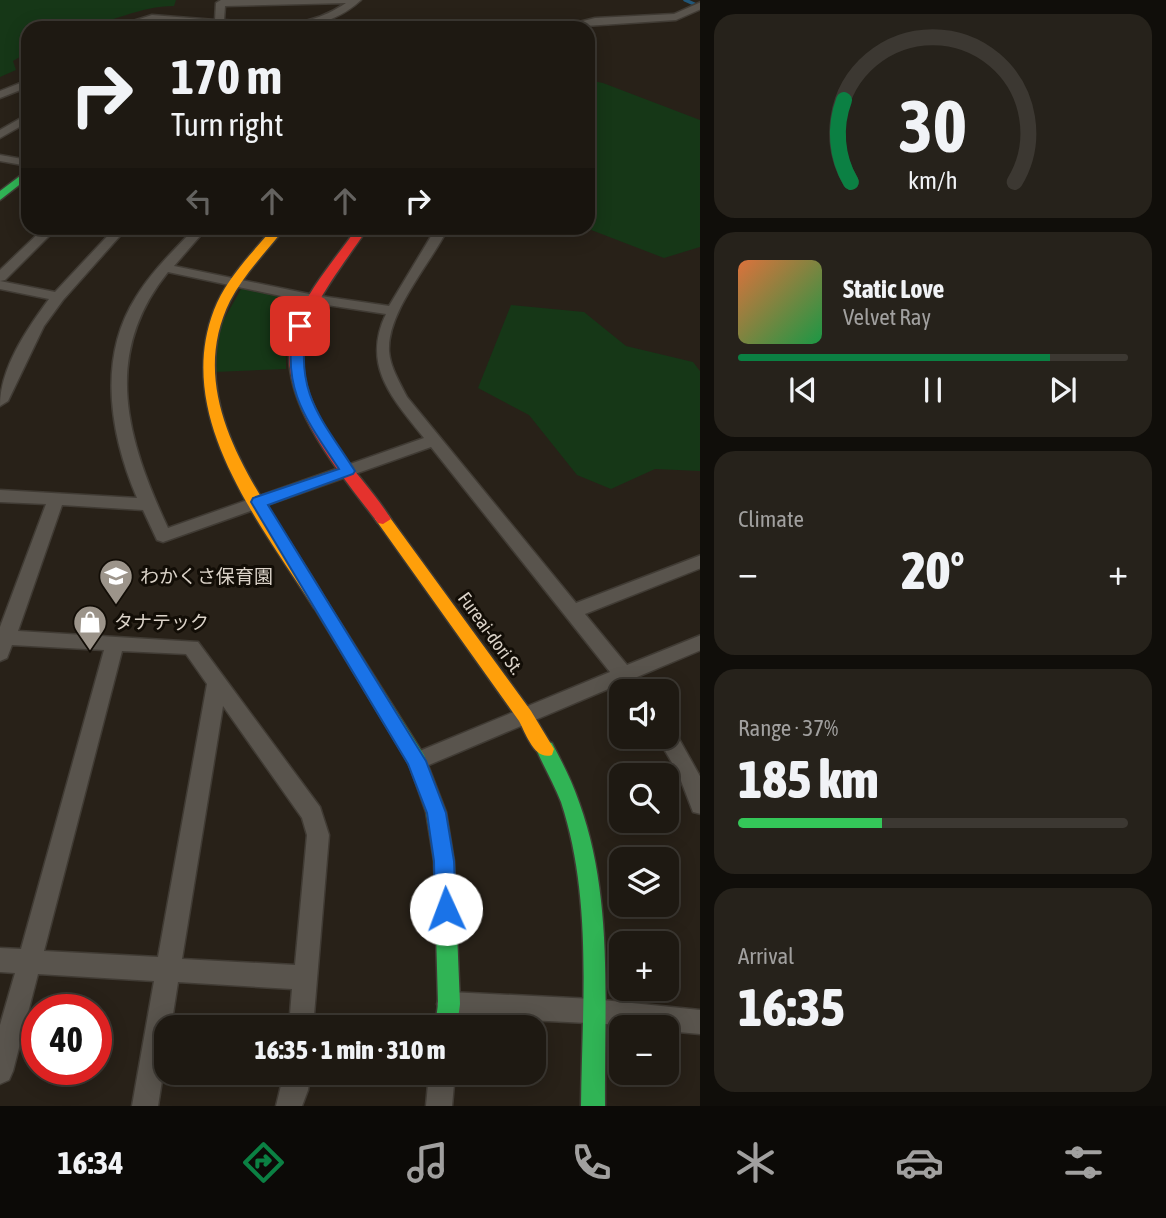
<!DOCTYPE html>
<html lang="en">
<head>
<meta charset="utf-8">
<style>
  :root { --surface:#1e1912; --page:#26221b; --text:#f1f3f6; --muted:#a1a09f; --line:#3c3832; --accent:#0b8043 }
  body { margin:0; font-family:"Asap Condensed","Noto Sans JP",sans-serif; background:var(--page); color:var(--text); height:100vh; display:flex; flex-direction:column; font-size:26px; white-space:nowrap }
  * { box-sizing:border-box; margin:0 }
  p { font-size:23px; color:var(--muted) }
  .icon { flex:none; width:38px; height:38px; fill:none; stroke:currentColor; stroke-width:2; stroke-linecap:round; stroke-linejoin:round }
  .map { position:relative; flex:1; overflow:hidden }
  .drawer { display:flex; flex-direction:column; gap:14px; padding:14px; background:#100e0a; width:466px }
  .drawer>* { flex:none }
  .hud { position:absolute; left:21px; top:21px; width:574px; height:214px; border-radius:21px; box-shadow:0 4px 18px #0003,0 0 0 2px var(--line); background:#1e1912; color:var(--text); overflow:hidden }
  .buttons { position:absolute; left:609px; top:679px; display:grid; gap:14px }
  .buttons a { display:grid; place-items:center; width:70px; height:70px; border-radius:14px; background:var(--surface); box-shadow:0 4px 18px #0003,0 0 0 2px var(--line); font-size:35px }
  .speed { position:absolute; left:21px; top:994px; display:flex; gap:14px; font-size:35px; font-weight:700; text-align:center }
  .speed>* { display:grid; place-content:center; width:91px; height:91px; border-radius:50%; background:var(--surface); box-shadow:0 4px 18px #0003,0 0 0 2px var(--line); line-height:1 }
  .speed .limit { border:10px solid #d22; background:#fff; color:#111 }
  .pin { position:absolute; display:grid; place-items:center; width:60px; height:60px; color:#fff; margin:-30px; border-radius:14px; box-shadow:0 4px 10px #0006 }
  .me { position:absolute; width:77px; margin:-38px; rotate:358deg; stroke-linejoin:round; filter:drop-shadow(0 0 5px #0008) }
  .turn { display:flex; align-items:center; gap:24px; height:147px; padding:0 35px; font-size:32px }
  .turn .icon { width:91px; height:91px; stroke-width:2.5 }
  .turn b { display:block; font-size:49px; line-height:60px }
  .lanes { display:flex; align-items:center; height:66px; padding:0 35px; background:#0003; justify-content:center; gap:35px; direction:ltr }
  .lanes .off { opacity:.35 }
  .big { font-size:52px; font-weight:800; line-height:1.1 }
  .drawer .tile { flex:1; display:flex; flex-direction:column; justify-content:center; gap:10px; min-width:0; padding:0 24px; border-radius:21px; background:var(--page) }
  .drawer .dial { align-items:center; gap:0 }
  .dial svg { height:182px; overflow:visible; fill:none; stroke:var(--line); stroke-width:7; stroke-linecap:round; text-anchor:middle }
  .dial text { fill:var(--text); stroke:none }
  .song { display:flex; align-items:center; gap:21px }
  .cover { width:84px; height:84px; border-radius:10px; background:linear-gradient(135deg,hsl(20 70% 55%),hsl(140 70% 35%)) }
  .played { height:7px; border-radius:4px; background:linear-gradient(90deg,var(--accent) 80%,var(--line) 80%) }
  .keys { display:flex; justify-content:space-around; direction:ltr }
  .heat { display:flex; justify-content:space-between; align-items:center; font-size:38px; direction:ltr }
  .charge { height:10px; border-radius:5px; background:linear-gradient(90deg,#34c759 37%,var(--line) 0) }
  .trip { position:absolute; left:154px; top:1015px; width:392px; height:70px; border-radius:21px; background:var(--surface); box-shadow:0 4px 18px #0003,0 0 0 2px var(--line); font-weight:800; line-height:70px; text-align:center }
  .dock { display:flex; height:112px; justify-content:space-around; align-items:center; background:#0c0a07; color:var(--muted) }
  .dock .icon { width:49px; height:49px }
  .dock .current { color:var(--accent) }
  .dock b { font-size:32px; color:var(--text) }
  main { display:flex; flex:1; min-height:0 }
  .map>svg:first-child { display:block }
  .green { fill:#163717 }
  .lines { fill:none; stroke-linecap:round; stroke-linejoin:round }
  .stream { stroke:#215678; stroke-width:3.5 }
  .street-casing { stroke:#403b34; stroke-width:3 }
  .fast-casing { stroke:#403b34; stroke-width:3 }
  .slow-casing { stroke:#403b34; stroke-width:3 }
  .jam-casing { stroke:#403b34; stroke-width:3 }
  .street { fill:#59544d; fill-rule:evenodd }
  .fast { fill:#30b455; fill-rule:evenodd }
  .slow { fill:#ff9f0a; fill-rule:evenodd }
  .jam { fill:#e5322d; fill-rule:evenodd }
  .route { fill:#1a73e8; stroke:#114b97; stroke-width:2 }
  .labels { text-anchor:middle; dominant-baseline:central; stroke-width:6; stroke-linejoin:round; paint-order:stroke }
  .poi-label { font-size:19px; fill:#dad2c8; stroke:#120d06; text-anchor:start }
  .street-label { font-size:19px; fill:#dad2c8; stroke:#120d06 }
</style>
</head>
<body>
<main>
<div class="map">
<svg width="701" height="1106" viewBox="0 0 701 1106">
  <rect width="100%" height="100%" fill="#282118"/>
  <g class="green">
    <path d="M0 0H176L174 6C140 6 111 23 78 28 62 30 44 28 28 28V52L13 61 16 70 0 77Z"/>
    <polygon points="588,80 603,83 700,120 700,247 664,258 586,228"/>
    <polygon points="248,287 301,298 305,302 286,352 286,369 214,372 219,328 241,289"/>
    <polygon points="511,305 584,312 626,346 693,362 700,371 700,471 655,469 611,489 577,475 529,415 478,388"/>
  </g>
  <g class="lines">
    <polyline class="stream" points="685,0 701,7"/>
    <g class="street-casing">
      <g id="street">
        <path d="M221 0H361C321 37 267 29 217 26L209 28 205 25 152 21 127 28H111L152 15 215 20 216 3ZM346 3C304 31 272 24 224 20L225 6Z"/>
        <polygon points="701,2 701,9 676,20 555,28 595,18 674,14"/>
        <polygon points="28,80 28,87 0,98 0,91"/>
        <polygon points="28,114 28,122 0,138 0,130"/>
        <polygon points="0,155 28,160 28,166 0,161"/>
        <path d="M44 228H57L5 280 0 281 55 292 115 228H127L63 300 44 326 8 401 0 406C0 368 27 329 49 299L0 289V270Z"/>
        <path d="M195 228H207L174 266 314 295 389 306 436 228H448C432 262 387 311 389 351 390 367 400 383 407 397L576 603 701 555V568L585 614 627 665 701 635V650L637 677 647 691H626L620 684 417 770 410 767 407 761 410 755 610 672 431 447 163 542 157 540 143 510 62 505 18 631 198 642 320 807 329 835 313 1027H289L292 989 178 982 171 1027H166V1055L158 1106H132L154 981 38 974 13 1071 9 1080 0 1084V1025L15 973 0 972V948L21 949 104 650 12 645 7 658 0 661V627L46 504 0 502V490L137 498C110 435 97 358 136 297 152 271 174 250 195 228ZM168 272 314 303 386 314C361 366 393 399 424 438L168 528C127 440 101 355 168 272ZM122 651 186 654 207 684 158 957 44 951ZM223 706 302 818 307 835 295 965 182 959Z"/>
        <polygon points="667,727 674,730 701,778 701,814 693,812 678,773 657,737 667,737"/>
        <polygon points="449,992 593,999 701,1010 701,1034 667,1031 667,1027 449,1016 440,1013 437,1004 440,995"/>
        <polygon points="284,1073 310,1073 308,1090 302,1106 276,1106"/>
        <polygon points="429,1073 455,1073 452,1106 426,1106"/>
      </g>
    </g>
    <g class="fast-casing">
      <g id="fast">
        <polygon points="28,170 28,178 0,200 0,191"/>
        <polygon points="320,598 326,600 424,755 446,812 454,861 460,1004 457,1027 435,1027 438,1004 434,861 426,812 409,764 312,604 314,600"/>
        <path d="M545 741 552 743C562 762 572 781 579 802 614 898 604 1005 605 1106H581C582 1006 593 899 561 802 554 784 544 767 536 749L538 743Z"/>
      </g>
    </g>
    <g class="slow-casing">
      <g id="slow">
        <path d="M273 228H285C266 252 244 274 230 301 176 411 280 515 328 604L326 608H314C260 523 173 417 214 310 226 279 252 253 273 228Z"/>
        <path d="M383 514 388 515 531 711 554 749 552 755C535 761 526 734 519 721L378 523 375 519Z"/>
      </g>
    </g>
    <g class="jam-casing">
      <path id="jam" d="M357 228H368C308 315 271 350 339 450 355 473 376 495 391 519L383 524 378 523C339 471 268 392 295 323 309 288 336 258 357 228Z"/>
    </g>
    <use href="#street" class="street"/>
    <use href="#fast" class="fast"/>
    <use href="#slow" class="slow"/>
    <use href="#jam" class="jam"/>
  </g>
  <path class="route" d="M300 322 307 326C294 393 322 419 355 471L353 474 268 505 426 761 446 813 454 861 456 909 453 916 446 919 438 916 435 909 434 861 427 813 408 764 251 502 253 498 339 469C306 419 281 389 294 326Z"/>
  <defs>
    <g id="school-pin" transform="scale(1.75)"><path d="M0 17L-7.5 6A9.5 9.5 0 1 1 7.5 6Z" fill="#9c948a" stroke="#120d06"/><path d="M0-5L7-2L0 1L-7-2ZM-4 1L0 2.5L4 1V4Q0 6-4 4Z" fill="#fff"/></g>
    <g id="shop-pin" transform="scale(1.75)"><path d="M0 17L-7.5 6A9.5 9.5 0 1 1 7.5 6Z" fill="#9c948a" stroke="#120d06"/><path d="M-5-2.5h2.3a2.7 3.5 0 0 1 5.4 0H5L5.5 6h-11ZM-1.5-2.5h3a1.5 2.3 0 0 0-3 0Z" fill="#fff"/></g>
  </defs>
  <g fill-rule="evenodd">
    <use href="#school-pin" x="116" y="576"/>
    <use href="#shop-pin" x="90" y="622"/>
  </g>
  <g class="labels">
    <g class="poi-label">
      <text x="140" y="576">わかくさ保育園</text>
      <text x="114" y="622">タナテック</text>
    </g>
    <g class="street-label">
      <text transform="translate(491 633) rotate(54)">Fureai-dori St.</text>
    </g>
  </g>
</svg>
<div class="buttons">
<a><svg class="icon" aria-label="sound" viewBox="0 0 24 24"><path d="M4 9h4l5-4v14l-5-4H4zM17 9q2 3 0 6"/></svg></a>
<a><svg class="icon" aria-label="search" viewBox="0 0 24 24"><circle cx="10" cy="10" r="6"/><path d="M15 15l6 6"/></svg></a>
<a><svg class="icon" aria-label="layers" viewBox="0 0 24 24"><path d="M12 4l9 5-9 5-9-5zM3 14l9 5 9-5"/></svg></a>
<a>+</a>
<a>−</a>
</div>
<div class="speed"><div class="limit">40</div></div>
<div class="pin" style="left:300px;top:326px;background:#d93025"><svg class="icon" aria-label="arrive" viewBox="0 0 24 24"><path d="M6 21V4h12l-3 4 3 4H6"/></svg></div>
<svg class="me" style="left:446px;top:909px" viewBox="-20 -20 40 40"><circle r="19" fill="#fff"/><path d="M0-13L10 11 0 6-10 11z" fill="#1a73e8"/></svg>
<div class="trip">16:35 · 1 min · 310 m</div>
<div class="hud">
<div class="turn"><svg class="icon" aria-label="right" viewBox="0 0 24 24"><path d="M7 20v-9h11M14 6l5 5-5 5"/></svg><div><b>170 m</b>Turn right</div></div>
<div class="lanes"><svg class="icon off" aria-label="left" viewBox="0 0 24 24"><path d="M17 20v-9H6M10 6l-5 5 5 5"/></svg><svg class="icon off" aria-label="ahead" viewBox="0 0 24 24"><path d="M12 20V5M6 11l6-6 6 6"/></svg><svg class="icon off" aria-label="ahead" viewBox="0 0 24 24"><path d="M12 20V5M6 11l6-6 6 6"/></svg><svg class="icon" aria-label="right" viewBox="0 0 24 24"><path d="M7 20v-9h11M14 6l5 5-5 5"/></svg></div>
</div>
</div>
<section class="drawer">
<div class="tile dial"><svg viewBox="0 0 100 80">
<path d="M14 69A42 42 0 1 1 86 69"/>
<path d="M14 69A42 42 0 0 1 11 33" stroke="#0b8043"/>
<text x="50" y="56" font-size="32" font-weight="700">30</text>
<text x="50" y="72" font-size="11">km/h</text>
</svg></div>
<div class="tile">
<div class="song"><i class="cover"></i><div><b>Static Love</b><p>Velvet Ray</p></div></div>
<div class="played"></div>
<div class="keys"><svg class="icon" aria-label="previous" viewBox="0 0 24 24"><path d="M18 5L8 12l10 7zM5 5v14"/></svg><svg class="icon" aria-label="pause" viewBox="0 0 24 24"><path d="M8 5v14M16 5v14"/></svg><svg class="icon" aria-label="next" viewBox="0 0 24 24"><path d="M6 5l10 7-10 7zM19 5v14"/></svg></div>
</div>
<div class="tile"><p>Climate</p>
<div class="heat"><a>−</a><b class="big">20°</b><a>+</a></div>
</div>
<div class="tile"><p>Range · 37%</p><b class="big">185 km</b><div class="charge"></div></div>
<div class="tile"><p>Arrival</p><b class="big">16:35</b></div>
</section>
</main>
<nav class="dock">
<b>16:34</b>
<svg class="icon current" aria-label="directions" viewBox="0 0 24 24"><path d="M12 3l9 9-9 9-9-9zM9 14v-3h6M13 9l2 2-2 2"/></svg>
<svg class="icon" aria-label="music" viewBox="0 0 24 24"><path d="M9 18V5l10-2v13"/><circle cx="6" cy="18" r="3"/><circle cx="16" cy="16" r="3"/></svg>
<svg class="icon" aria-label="phone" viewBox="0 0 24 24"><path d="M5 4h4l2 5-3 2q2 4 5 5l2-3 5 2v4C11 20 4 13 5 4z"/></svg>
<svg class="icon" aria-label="climate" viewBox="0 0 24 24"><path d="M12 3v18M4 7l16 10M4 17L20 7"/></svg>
<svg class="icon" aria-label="car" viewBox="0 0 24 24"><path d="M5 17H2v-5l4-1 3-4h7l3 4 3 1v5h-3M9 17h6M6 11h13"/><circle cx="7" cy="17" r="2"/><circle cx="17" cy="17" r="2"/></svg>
<svg class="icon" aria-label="filters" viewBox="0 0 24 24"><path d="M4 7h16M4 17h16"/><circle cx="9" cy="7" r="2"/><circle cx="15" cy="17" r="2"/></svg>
</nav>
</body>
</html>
